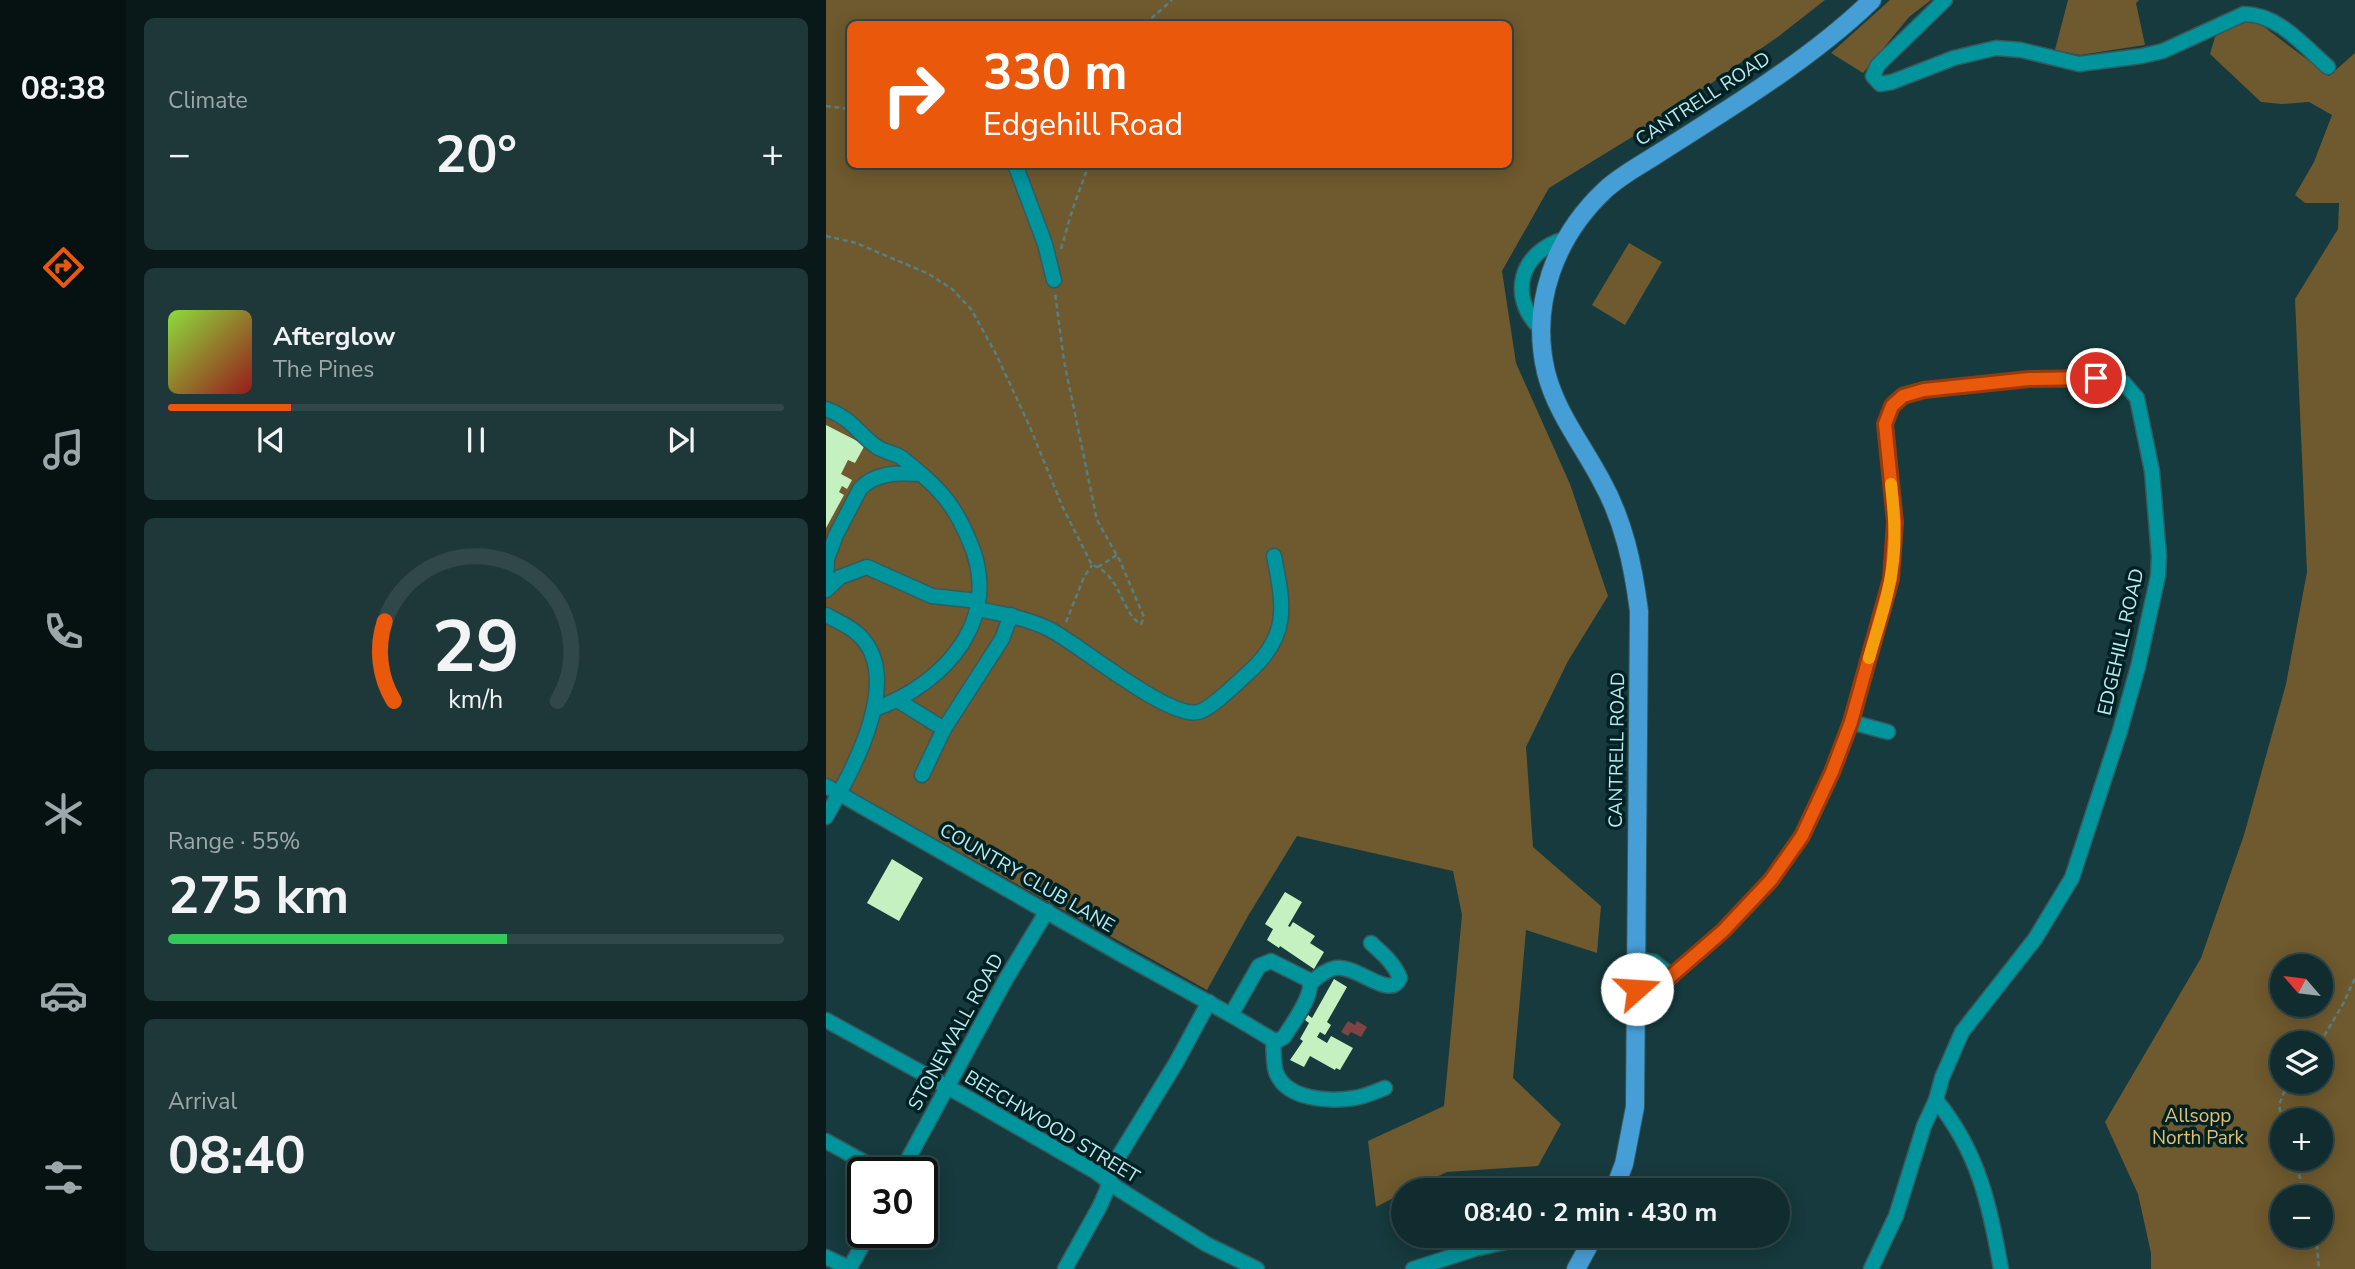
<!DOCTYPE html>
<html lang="en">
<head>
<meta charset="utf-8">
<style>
  :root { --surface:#102c2e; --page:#1e383a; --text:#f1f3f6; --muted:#9ca7aa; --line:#30484a; --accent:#ea580c }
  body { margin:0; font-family:"Nunito Sans",sans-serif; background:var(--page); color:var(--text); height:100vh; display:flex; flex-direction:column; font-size:26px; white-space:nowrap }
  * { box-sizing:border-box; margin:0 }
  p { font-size:23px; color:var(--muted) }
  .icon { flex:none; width:38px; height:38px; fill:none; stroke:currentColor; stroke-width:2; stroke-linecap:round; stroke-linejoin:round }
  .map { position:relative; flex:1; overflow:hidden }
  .side { display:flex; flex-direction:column; gap:18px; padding:18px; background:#091819; width:700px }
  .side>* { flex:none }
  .top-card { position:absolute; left:21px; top:21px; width:665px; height:147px; border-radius:10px; box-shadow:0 4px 18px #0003,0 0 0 2px var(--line); background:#ea580c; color:#fff; overflow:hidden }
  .needle { width:46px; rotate:298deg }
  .controls { position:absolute; left:1444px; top:954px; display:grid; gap:14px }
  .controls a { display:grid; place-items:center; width:63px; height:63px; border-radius:50%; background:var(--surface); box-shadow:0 4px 18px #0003,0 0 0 2px var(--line); font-size:35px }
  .speed { position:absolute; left:21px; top:1157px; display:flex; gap:14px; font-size:35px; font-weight:700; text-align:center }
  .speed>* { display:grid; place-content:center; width:91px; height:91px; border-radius:50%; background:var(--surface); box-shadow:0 4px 18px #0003,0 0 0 2px var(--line); line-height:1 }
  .speed .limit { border:4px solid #111; border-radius:10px; background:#fff; color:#111 }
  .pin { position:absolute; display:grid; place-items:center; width:60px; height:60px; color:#fff; margin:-30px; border:4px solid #fff; border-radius:50%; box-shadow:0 2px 7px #0007 }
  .me { position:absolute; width:77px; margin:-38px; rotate:71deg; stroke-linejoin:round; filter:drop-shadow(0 0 5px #0008) }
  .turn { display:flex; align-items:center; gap:24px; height:147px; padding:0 21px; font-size:32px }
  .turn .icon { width:91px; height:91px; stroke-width:2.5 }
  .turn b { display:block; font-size:49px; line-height:60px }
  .big { font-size:52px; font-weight:700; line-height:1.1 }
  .side .card { flex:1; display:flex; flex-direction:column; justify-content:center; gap:10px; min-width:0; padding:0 24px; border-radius:10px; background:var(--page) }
  .side .dial { align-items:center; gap:0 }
  .dial svg { height:182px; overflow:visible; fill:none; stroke:var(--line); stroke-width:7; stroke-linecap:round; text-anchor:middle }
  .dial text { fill:var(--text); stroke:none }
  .song { display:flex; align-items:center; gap:21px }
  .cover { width:84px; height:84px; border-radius:10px; background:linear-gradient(135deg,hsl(90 70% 55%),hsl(0 70% 35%)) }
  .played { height:7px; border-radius:4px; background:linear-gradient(90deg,var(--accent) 20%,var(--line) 20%) }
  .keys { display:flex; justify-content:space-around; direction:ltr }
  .heat { display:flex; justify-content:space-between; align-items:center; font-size:38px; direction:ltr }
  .charge { height:10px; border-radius:5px; background:linear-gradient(90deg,#34c759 55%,var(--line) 0) }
  .trip { position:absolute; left:565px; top:1178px; width:399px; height:70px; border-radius:35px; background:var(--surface); box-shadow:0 4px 18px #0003,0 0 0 2px var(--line); font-weight:700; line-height:70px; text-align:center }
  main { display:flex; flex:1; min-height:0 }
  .menu { display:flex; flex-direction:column; width:126px; justify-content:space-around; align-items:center; background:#061212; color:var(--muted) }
  .menu .icon { width:49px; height:49px }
  .menu .active { color:var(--accent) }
  .menu b { font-size:32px; color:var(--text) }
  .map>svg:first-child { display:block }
  .green { fill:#6f592e; fill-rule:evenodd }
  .water { fill:#7e4342 }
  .building { fill:#c4f1bf }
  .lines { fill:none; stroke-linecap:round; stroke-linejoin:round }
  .minor-casing { stroke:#345a5d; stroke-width:17 }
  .major-casing { stroke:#345a5d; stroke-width:20 }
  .path { stroke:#568083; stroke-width:2.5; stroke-dasharray:5 3.5; stroke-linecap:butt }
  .minor { stroke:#00949d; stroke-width:14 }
  .major { stroke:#469ed7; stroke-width:18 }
  .route-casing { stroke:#983908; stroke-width:18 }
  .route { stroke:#ea580c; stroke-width:12 }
  .slow { stroke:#f59e0b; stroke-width:12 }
  .labels { text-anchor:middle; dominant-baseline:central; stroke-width:7; stroke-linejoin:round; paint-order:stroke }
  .street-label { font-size:19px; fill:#b9ecef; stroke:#002124 }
  .park-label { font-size:19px; fill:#e9bf6e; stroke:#002124 }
</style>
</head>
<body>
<main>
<nav class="menu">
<b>08:38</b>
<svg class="icon active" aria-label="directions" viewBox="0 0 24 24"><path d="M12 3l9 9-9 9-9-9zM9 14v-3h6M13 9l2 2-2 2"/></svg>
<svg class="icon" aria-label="music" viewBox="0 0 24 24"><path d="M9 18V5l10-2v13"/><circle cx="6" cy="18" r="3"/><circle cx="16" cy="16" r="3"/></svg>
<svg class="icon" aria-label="phone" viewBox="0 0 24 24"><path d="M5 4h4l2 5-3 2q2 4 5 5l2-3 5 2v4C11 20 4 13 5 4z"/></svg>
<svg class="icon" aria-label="climate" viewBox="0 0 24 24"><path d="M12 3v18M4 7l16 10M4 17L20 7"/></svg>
<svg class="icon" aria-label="car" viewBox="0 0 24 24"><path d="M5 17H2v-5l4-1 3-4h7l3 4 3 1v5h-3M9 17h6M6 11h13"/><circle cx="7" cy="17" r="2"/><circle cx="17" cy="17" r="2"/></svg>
<svg class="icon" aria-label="filters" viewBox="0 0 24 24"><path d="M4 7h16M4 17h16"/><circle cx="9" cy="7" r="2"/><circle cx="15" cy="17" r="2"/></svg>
</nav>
<section class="side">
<div class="card"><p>Climate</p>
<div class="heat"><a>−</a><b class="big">20°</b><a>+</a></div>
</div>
<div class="card">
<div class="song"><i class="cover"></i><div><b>Afterglow</b><p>The Pines</p></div></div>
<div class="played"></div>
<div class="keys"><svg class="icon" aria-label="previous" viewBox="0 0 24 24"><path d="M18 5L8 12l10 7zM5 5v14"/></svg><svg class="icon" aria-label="pause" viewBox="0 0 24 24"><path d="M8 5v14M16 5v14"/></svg><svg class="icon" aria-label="next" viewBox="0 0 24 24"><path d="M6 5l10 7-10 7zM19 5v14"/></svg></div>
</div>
<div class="card dial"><svg viewBox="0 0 100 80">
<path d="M14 69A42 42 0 1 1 86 69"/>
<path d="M14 69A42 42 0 0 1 10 34" stroke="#ea580c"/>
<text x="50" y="56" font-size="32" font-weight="700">29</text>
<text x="50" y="72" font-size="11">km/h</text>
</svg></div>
<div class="card"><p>Range · 55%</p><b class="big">275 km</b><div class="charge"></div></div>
<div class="card"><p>Arrival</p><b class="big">08:40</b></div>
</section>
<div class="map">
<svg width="1529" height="1269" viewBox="0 0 1529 1269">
  <rect width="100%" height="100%" fill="#163a3d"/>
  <g class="green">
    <path d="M0 0H999L953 36 824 126 723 188 676 271 690 363 744 484 782 596 742 661 700 747 707 847 775 906 771 953 700 930 687 1078 735 1124 712 1166 621 1172 584 1190H578L577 1193 550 1207 542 1141 618 1106 636 915 627 871 471 836 422 916 381 990 0 778ZM24 24H682V164H24Z"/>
    <polygon points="1064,0 1105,0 1083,17 1037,73 1005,53"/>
    <polygon points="1242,0 1313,0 1310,3 1319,45 1254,55 1229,50"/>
    <path d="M1419 19 1437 26 1503 76 1529 53V1269H1325V1253L1312 1194 1279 1122 1375 958 1418 835 1460 684 1481 572 1469 299 1512 229 1513 203H1479L1469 195 1488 162 1506 115 1483 102 1456 104 1435 102 1384 54 1389 37ZM1456 966H1494V1004H1456ZM1456 1043H1494V1082H1456ZM1456 1120H1494V1158H1456ZM1456 1197H1494V1236H1456Z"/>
    <polygon points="803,243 836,262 799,325 766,305"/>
  </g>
  <polygon class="water" points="522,1021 529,1025 531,1021 541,1027 535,1037 525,1032 522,1036 515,1032"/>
  <g class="building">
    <polygon points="0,425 39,445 29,463 22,460 15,474 26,480 21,489 16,486 13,492 18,495 0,528"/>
    <polygon points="66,859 97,878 73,921 41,903"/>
    <polygon points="459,892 476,902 462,926 464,927 467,922 489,936 484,943 498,952 488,969 454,946 453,948 441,940 447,929 439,924"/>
    <polygon points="508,979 521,987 501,1022 505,1025 499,1035 494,1032 491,1037 501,1043 505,1036 527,1048 514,1070 510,1068 509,1070 484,1056 478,1067 464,1060 477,1041 474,1039 483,1023 479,1020 482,1015 486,1018"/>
  </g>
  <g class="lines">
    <g class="minor-casing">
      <g id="minor">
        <path d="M1119 0 1052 65 1047 76 1054 84 1066 82 1128 58 1170 48 1195 50 1253 64 1316 56 1337 51 1418 14C1452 14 1478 46 1502 67"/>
        <polyline points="189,164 219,244 228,280"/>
        <path d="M715 329C681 297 694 251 739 239"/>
        <path d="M0 409C26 418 32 434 51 447 58 452 69 453 76 458 87 467 102 479 112 490 126 504 135 521 143 540 178 618 120 683 49 709"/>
        <path d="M0 588 1 559 10 535 34 489C49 472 73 473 93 474"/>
        <polyline points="0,590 14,577 41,567 106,596 152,601"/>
        <path d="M151 609C176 614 200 618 223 629 253 644 342 719 372 712 384 710 411 683 422 673 464 636 458 606 448 556"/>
        <path d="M0 615C11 621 24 626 33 635 79 679 25 773 0 817"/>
        <polyline points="71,700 118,729"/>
        <polyline points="1025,722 1062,732"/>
        <polyline points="96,775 118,729 176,639 185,615"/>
        <polyline points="0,786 298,956 405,1015"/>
        <polyline points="810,959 828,962 846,976"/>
        <path d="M445 961 483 980C489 994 466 1024 458 1037L453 1040H447L405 1015 433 966Z"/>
        <path d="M485 983C492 977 499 970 509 968 531 964 564 1001 574 978 568 963 557 954 545 943"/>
        <path d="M811 989 825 988 837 983 897 931 945 880 976 836 1006 773 1024 725 1065 579 1069 522 1059 424 1067 404 1077 395 1098 390 1203 379H1289L1298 383 1311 398 1326 471 1333 556 1332 576 1312 667 1294 731 1246 878 1209 939 1136 1032 1116 1078 1110 1100C1152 1151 1164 1205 1175 1269"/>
        <polyline points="0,1020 145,1100 270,1172 294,1190 380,1244 431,1269"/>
        <path d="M447 1040C448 1050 447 1063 450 1072 460 1100 504 1102 528 1098 538 1097 549 1092 559 1088"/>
        <polyline points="0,1141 56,1172"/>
        <polyline points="75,1172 180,979 221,911"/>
        <polyline points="0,1257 23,1268"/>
        <polyline points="23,1269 44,1232"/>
        <polyline points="239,1269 274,1206 281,1190 285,1169 350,1063 383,1002"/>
        <polyline points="587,1269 649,1249 705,1236"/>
        <polyline points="1045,1269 1070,1216 1098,1126 1110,1100"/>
      </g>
    </g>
    <g class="major-casing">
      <g id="major">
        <path d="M788 1190 798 1164 809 1107 813 611C807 565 798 521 775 480 756 444 730 412 720 372 704 304 729 237 779 190 793 177 811 167 827 157 857 138 887 119 916 100 962 70 1007 38 1046 0"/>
        <polyline points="750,1269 768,1236"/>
      </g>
    </g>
    <g class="path">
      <polyline points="319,24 346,0"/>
      <polyline points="0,106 24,109"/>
      <path d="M0 236 30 243 103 274 126 289 145 309 169 352 204 427 237 508 266 565C295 574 296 615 315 624L318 617 294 561 271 520 238 361 229 293"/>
      <polyline points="235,249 246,211 263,164"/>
      <polyline points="272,567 291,555"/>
      <polyline points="240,622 258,577 266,565"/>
      <polyline points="1494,1043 1517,1004 1529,978"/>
      <polyline points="1456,1120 1453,1105 1462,1082"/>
      <polyline points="1468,1158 1480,1197"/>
      <polyline points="1490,1236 1493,1269"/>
    </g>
    <use href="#minor" class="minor"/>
    <use href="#major" class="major"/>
  </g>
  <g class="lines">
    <g class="route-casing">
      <polyline id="route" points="811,989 825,988 837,983 897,931 945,880 976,836 1006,772 1025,722 1065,579 1069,522 1059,424 1066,406 1077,396 1098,390 1203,379 1270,378"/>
    </g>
    <use href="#route" class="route"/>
    <path class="slow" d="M1043 658C1053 623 1066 587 1068 550 1070 528 1067 506 1065 484"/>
  </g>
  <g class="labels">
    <g class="street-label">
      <text transform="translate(877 99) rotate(-33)">CANTRELL ROAD</text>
      <text transform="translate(1295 642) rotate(-77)">EDGEHILL ROAD</text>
      <text transform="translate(791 750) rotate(-89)">CANTRELL ROAD</text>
      <text transform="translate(201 878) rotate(30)">COUNTRY CLUB LANE</text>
      <text transform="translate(130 1032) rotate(-61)">STONEWALL ROAD</text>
      <text transform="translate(226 1127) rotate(31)">BEECHWOOD STREET</text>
    </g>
    <g class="park-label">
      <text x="1372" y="1116">Allsopp<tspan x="1372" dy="22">North Park</tspan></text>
    </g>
  </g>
</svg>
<div class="controls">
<a><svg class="needle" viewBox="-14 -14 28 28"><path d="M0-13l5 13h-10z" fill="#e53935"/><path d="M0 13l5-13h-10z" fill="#9ca7aa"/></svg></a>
<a><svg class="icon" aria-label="layers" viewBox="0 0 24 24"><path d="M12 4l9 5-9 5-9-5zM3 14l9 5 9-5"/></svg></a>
<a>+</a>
<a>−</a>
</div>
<div class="speed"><div class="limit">30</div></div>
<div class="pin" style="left:1270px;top:378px;background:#d93025"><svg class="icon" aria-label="arrive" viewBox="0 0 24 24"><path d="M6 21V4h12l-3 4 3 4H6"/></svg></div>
<svg class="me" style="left:811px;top:989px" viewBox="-20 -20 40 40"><circle r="19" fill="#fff"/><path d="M0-13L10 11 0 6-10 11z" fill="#ea580c"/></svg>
<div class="trip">08:40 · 2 min · 430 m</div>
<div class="top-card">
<div class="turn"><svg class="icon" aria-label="right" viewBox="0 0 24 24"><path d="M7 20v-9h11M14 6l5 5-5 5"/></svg><div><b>330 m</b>Edgehill Road</div></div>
</div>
</div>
</main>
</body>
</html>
